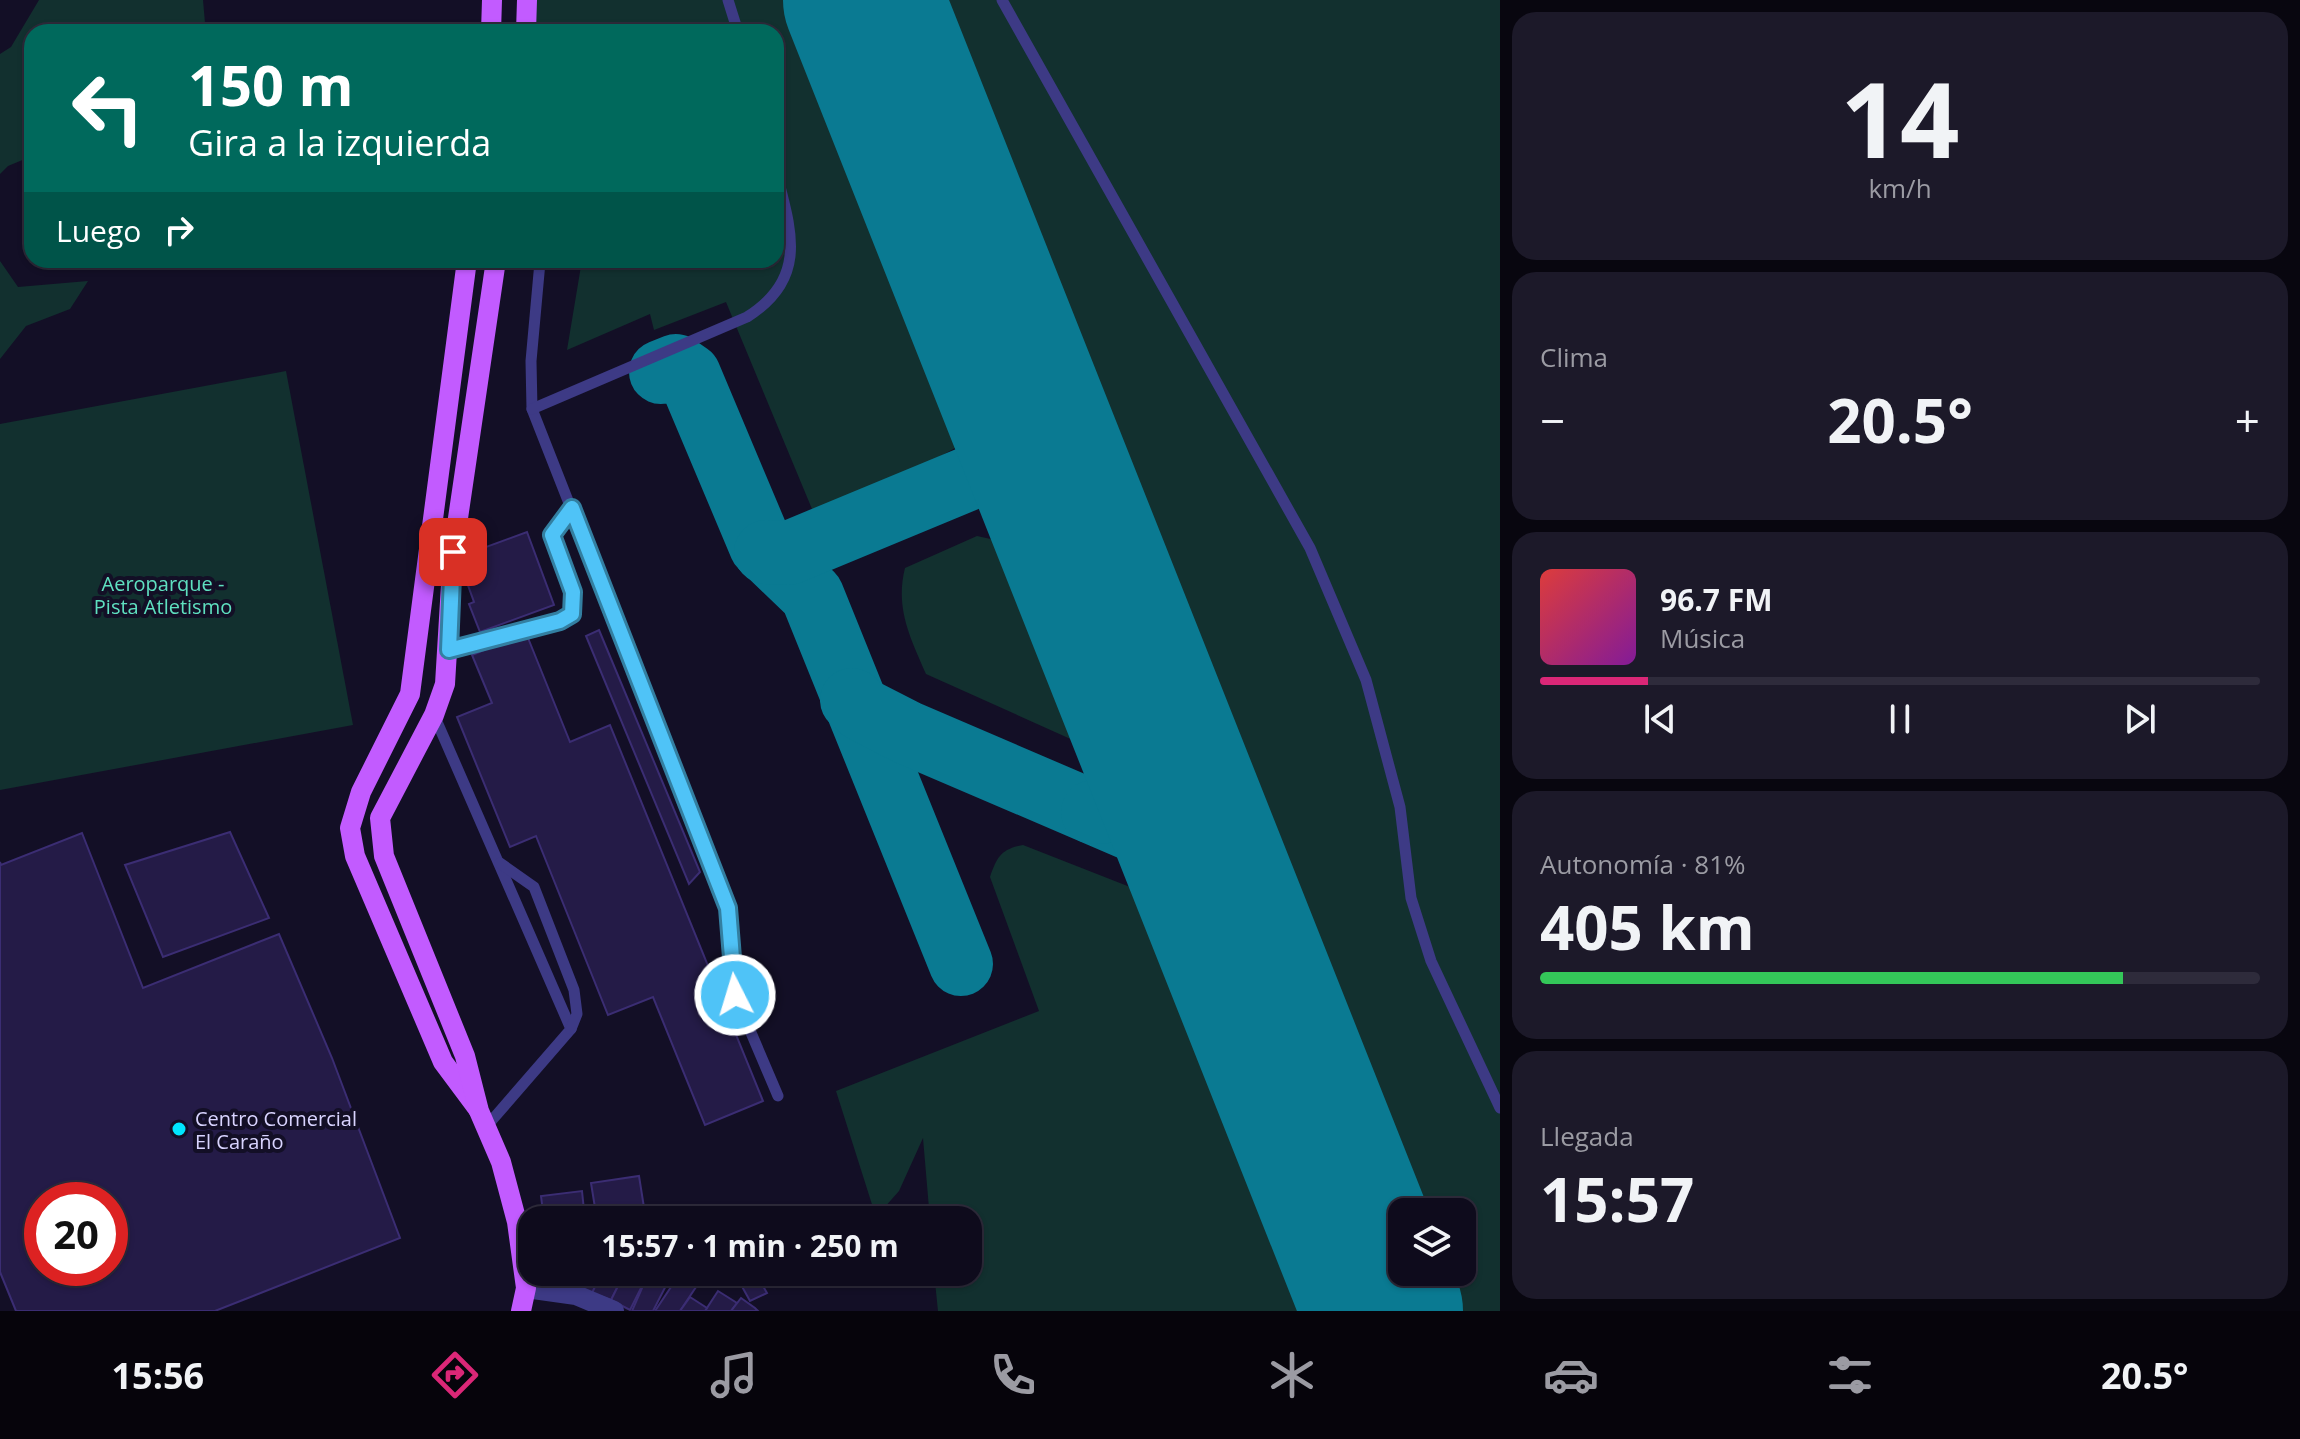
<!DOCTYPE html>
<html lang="es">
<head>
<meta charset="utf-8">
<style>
  :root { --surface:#0e0b1c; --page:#1c1929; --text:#f1f3f6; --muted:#9b9ba3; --line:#2e2b3b; --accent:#db2777 }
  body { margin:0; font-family:"Open Sans",sans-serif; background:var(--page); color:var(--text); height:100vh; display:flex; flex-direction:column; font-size:30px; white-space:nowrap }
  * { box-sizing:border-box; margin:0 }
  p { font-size:26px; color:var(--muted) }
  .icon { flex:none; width:44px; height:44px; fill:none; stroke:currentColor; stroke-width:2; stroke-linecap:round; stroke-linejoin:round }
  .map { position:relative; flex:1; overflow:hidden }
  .side { display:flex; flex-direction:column; gap:12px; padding:12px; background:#08060f; width:800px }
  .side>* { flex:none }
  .guide { position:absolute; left:24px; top:24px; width:760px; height:244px; border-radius:24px; box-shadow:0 2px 6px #0004,0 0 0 2px var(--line); background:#00695c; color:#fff; overflow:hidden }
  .buttons { position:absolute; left:1388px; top:1198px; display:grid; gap:16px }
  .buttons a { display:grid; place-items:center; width:88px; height:88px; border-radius:16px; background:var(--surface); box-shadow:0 2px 6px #0004,0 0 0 2px var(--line); font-size:40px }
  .speed { position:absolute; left:24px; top:1182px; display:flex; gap:16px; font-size:40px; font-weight:700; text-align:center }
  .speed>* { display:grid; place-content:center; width:104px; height:104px; border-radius:50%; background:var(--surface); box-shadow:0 2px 6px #0004,0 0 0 2px var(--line); line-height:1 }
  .speed .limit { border:12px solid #d22; background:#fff; color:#111 }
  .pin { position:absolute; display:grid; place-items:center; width:68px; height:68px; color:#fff; margin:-34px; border-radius:16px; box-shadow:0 4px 12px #0006 }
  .me { position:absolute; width:88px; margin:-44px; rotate:355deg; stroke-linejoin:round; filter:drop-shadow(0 0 6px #0008) }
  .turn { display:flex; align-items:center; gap:28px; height:168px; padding:0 32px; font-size:36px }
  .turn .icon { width:104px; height:104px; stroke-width:2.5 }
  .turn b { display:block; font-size:56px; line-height:68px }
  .then { display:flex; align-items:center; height:76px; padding:0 32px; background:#0003; gap:16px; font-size:30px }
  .big { font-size:60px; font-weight:700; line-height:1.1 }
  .side .card { flex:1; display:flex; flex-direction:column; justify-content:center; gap:12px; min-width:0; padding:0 28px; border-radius:24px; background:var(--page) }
  .side .dial { align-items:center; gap:0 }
  .dial b { font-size:104px; line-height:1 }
  .song { display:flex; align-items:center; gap:24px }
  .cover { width:96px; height:96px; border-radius:12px; background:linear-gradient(135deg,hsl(0 70% 55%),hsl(290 70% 35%)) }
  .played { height:8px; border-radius:4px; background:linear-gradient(90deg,var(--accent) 15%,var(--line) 15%) }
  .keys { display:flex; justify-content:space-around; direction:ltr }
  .heat { display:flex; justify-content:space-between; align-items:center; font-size:44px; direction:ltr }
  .charge { height:12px; border-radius:6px; background:linear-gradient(90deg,#34c759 81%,var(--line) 0) }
  .trip { position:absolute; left:518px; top:1206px; width:464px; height:80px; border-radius:24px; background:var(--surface); box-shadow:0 2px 6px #0004,0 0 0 2px var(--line); font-weight:700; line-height:80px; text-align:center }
  .menu { display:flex; height:128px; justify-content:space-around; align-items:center; background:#06040b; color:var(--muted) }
  .menu .icon { width:56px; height:56px }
  .menu .on { color:var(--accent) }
  .menu b { font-size:36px; color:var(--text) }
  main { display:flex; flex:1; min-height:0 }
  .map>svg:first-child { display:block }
  .green { fill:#12302f }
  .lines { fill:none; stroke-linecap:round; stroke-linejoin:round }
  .taxiway { stroke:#0a7a92; stroke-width:64 }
  .runway { stroke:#0a7a92; stroke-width:160 }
  .building { fill:#241b47; stroke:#3b2d73; stroke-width:2; fill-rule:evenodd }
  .lane { stroke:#3d3a85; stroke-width:11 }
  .street { stroke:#3d3a85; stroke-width:20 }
  .primary { stroke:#c25bff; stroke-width:20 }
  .route-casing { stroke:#337fa1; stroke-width:20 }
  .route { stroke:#4fc3f7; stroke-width:14 }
  .poi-dot { fill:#00e5ff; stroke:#130f26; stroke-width:3 }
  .labels { text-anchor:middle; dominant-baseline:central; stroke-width:8; stroke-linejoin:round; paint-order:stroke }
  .park-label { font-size:20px; fill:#5fe0c0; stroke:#130f26 }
  .poi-label { font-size:20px; fill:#d9d4ff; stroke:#130f26; text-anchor:start }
</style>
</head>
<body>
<main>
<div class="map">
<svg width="1500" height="1311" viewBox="0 0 1500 1311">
  <rect width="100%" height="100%" fill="#130f26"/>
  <g class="green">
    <polygon points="39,0 203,0 205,23 211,32 32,32 32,156 8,166 0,174 0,54 11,47"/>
    <path d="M533 0H803L975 436C923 468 871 494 812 509L726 302 654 330 650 314 567 350 582 260H776V32H534Z"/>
    <polygon points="932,0 1500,0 1500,1311 1457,1311 1441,1272 1462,1272 1462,1212 1417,1212"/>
    <polygon points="0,261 18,287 88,281 70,309 26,326 0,359"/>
    <polygon points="286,371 353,725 0,790 0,424"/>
    <path d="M977 536 995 540 1075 741 926 674C910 637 895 608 905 568Z"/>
    <path d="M1023 845 1153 896 1320 1311H938L934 1272H968V1220H930L923 1138 899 1191 876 1217 836 1091 1039 1011 990 877C997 857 1001 849 1023 845Z"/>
  </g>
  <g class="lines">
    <g class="taxiway">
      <polyline points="661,372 676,366 689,375 761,546 812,595 961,964"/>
      <path d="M977 475C1023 475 1038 484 1068 517"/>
      <path d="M766 552 789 553 977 475C1007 451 1015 424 1017 386"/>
      <polyline points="852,700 863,710 908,733 1167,844 1195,864 1221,901"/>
      <path d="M1093 812C1138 814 1156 767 1153 730"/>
    </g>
    <polyline class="runway" points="863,0 1383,1311"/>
  </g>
  <g class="building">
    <polygon points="527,532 554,605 480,632 469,604 474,602 465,577 483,571 475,551"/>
    <polygon points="599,630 700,872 689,884 586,636"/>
    <polygon points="526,633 570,742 610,725 763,1101 705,1125 653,997 608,1015 536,836 510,847 457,717 492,703 472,655"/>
    <polygon points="230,832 269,918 163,957 125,865"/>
    <path d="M82 833 143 988 279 934 332 1058 400 1238 215 1311H16L0 1272V862L1 865ZM42 1200H110V1268H42Z"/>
    <polygon points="639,1176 646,1220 597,1220 591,1183"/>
    <polygon points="582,1191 585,1220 544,1220 541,1196"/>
    <polygon points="545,1272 602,1272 592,1294 545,1278"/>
    <polygon points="602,1272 625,1272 611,1300 592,1293"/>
    <polygon points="625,1272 649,1272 630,1310 611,1300"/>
    <polygon points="649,1272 673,1272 653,1311 632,1311"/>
    <polygon points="681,1272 692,1272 690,1275 700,1281 680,1311 655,1311"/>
    <polygon points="734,1272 755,1272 767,1293 750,1301"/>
    <polygon points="718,1291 737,1303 731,1311 705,1311"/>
    <polygon points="690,1297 707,1308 705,1311 680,1311"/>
    <polygon points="741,1298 755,1308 758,1311 731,1311"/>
  </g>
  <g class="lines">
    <g class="lane">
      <polyline points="728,0 738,32"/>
      <polyline points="1002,0 1310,548 1366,680 1400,807 1411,898 1431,961 1500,1108"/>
      <polyline points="540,262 531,361 532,409 728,908 735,995 778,1096"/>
      <path d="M532 409 747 317C809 278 791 230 776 171"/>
      <path d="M449 650 568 618C585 596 558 559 552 535L572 508"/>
      <polyline points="434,715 571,1029 486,1127"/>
      <polyline points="500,863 534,887 574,990 577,1014 571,1029"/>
    </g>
    <polyline class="street" points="526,1288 576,1295 614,1311"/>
    <g class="primary">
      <polyline points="491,32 492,0"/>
      <polyline points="526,32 527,0"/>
      <polyline points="467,260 410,694 361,792 350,828 355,856 443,1062 478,1109"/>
      <polyline points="496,260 453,552 445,684 434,715 380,818 384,856 465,1056 479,1111 501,1162 517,1222 526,1288 521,1311"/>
    </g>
  </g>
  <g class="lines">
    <g class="route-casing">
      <polyline id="route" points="453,552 449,650 560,621 572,614 573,592 552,535 572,508 728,908 735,995"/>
    </g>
    <use href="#route" class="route"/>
  </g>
  <circle class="poi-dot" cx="179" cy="1129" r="8"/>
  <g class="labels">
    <g class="park-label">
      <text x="163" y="583">Aeroparque -<tspan x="163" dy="23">Pista Atletismo</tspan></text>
    </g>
    <g class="poi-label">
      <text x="195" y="1118">Centro Comercial<tspan x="195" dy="23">El Caraño</tspan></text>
    </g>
  </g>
</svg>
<div class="buttons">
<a><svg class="icon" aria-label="layers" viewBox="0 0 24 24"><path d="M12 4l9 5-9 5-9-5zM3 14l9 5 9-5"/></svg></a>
</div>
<div class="speed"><div class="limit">20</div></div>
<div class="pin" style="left:453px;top:552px;background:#d93025"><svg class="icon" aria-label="arrive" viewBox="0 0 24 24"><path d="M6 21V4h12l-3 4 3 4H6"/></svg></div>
<svg class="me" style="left:735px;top:995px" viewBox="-20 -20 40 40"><circle r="17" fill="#4fc3f7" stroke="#fff" stroke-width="3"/><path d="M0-11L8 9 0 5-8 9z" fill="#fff"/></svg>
<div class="trip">15:57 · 1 min · 250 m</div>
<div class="guide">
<div class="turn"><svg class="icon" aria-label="left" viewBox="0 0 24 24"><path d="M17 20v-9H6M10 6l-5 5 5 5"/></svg><div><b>150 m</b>Gira a la izquierda</div></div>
<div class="then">Luego<svg class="icon" aria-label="right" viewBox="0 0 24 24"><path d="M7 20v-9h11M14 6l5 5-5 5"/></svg></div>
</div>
</div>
<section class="side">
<div class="card dial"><b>14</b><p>km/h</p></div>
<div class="card"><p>Clima</p>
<div class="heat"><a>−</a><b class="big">20.5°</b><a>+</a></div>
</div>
<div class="card">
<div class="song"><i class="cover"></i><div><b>96.7 FM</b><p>Música</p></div></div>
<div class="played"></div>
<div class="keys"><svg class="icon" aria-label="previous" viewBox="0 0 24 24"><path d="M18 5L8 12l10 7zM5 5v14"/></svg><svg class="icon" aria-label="pause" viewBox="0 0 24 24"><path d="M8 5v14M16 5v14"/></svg><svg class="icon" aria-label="next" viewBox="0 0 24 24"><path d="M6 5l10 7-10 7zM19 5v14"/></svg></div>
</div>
<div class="card"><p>Autonomía · 81%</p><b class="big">405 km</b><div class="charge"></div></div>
<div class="card"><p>Llegada</p><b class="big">15:57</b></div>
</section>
</main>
<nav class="menu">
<b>15:56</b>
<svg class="icon on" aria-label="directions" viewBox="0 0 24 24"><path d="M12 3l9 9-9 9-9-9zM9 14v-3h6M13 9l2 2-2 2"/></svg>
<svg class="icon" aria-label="music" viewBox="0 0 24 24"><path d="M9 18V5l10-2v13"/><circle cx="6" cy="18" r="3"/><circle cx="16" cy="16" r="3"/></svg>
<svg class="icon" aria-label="phone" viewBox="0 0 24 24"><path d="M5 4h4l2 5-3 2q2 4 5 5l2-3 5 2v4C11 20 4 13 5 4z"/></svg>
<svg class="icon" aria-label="climate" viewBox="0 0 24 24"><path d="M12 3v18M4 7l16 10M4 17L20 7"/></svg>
<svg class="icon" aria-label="car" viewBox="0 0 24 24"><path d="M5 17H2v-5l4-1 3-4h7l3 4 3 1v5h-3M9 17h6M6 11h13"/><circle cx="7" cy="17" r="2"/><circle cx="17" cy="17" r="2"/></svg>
<svg class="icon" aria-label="filters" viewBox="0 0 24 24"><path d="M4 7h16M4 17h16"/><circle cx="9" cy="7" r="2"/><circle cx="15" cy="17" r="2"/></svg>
<b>20.5°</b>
</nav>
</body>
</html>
